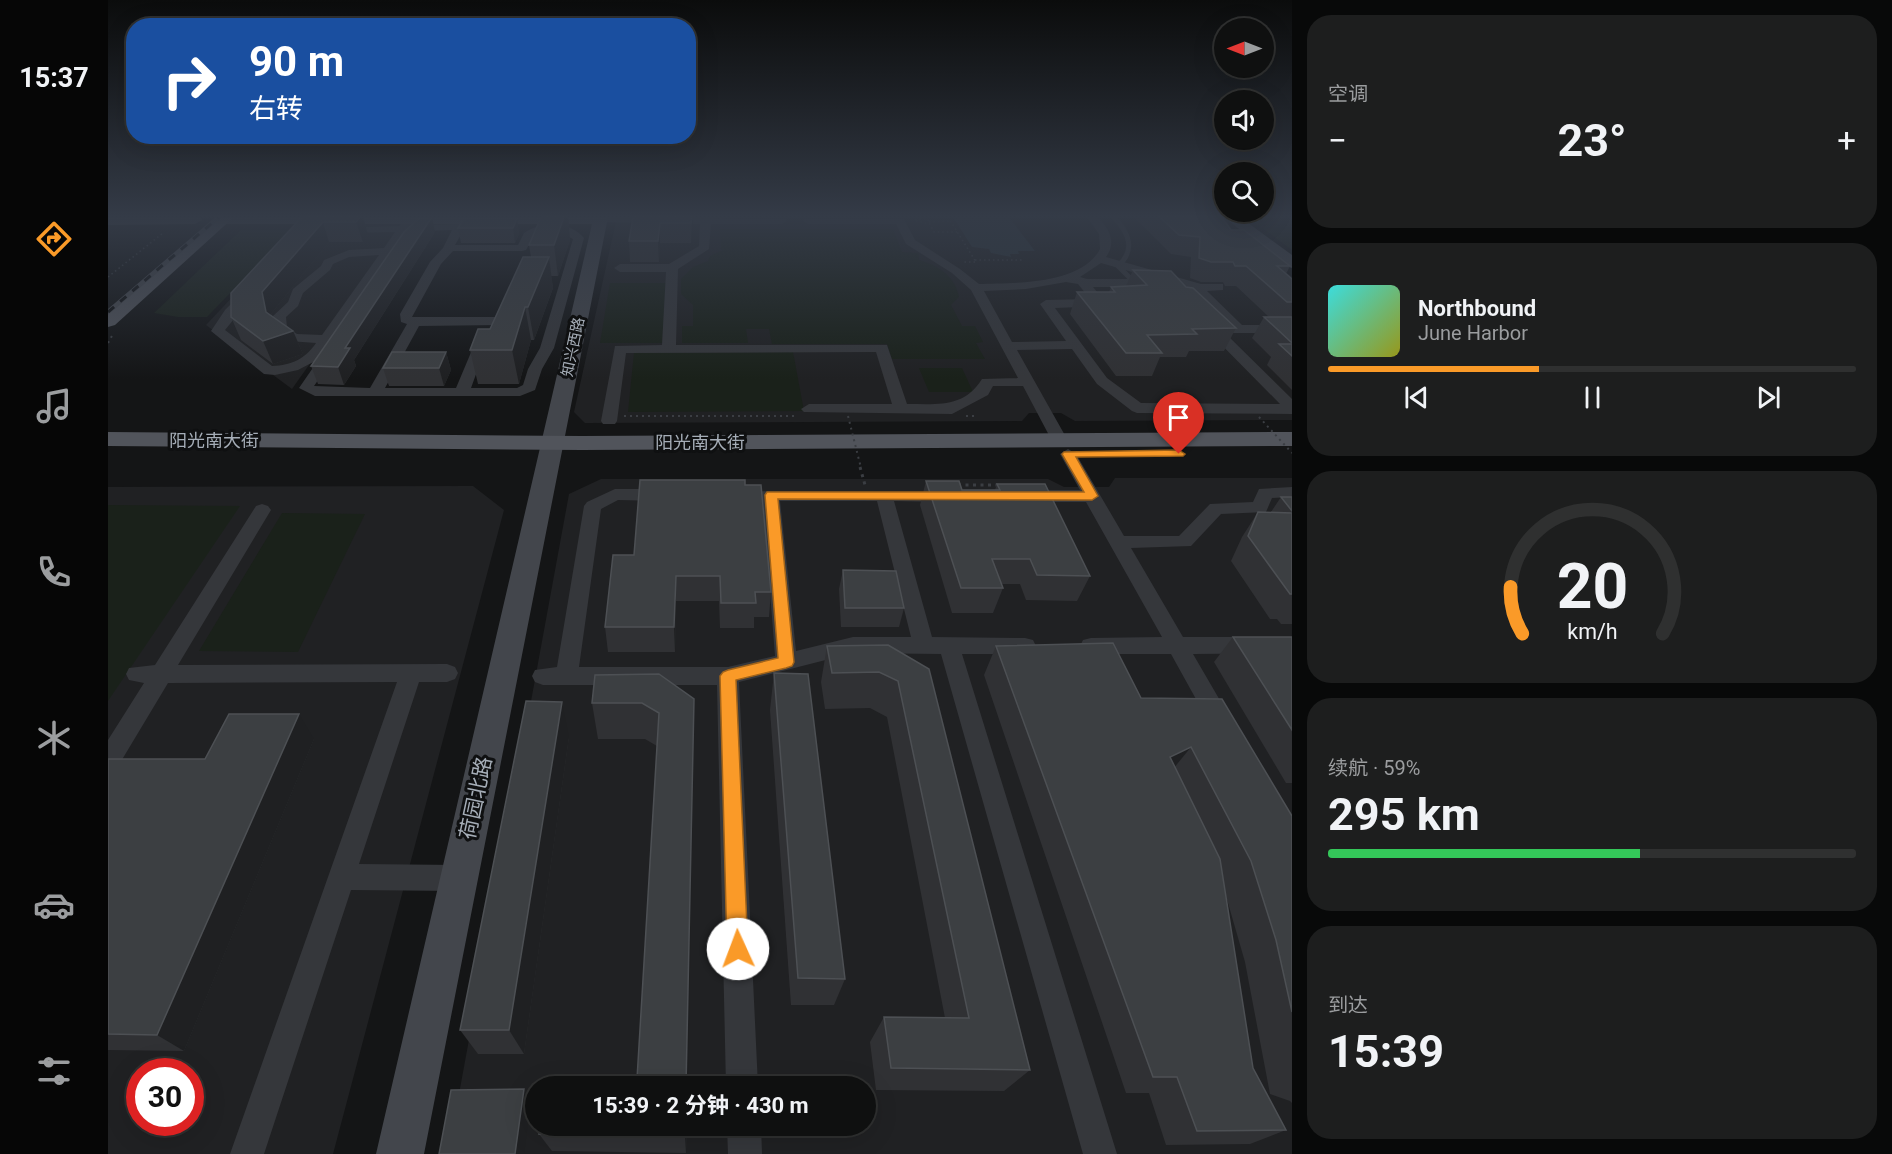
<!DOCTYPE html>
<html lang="zh">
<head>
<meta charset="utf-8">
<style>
  :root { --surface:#0f1010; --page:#1d1e1e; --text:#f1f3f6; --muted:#9b9d9f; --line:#2f3030; --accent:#fa9a28 }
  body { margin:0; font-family:Roboto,"Noto Sans SC",sans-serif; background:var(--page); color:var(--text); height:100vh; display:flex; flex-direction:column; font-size:22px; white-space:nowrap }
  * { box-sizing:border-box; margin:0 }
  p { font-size:20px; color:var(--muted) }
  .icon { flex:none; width:33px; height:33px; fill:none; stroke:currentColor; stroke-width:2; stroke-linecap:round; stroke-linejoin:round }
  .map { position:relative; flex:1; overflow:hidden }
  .drawer { display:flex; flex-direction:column; gap:15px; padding:15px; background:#080909; width:600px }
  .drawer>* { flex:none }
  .top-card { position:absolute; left:18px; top:18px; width:570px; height:126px; border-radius:24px; box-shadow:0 6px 24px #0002,0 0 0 2px var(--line); background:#1a4fa0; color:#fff; overflow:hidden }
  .needle { width:39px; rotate:270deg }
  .tools { position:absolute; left:1106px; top:18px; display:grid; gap:12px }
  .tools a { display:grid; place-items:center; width:60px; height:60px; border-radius:50%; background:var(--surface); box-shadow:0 6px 24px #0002,0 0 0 2px var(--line); font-size:30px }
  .speed { position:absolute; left:18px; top:1058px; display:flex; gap:12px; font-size:30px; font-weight:700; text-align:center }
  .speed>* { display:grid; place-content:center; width:78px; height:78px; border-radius:50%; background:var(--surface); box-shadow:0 6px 24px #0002,0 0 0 2px var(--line); line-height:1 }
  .speed .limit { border:9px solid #d22; background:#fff; color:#111 }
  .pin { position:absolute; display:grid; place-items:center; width:51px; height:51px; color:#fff; margin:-62px -26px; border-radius:50% 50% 50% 0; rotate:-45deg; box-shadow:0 0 6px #0007 }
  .pin .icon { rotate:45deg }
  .me { position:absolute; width:66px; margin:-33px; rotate:358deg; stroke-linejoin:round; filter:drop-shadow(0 0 4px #0008) }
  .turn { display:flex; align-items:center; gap:21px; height:126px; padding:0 24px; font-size:27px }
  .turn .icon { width:78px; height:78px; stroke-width:2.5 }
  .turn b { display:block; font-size:42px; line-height:51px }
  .big { font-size:45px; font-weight:700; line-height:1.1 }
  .drawer .tile { flex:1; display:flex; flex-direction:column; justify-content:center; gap:9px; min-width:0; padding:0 21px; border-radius:24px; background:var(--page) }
  .drawer .dial { align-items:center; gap:0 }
  .dial svg { height:156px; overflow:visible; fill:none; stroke:var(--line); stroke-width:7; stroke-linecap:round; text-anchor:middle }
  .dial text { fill:var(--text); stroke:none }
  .song { display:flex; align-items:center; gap:18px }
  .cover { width:72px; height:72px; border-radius:9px; background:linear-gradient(135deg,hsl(180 70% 55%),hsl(60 70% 35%)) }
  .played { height:6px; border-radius:3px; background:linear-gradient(90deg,var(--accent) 40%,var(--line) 40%) }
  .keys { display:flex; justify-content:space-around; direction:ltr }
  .heat { display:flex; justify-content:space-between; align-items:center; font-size:33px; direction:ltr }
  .charge { height:9px; border-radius:4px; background:linear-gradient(90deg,#34c759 59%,var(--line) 0) }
  .trip { position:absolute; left:417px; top:1076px; width:351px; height:60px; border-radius:30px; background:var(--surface); box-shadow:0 6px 24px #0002,0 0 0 2px var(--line); font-weight:700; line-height:60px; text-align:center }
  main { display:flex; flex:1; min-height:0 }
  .tabs { display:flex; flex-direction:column; width:108px; justify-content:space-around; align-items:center; background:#060606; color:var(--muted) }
  .tabs .icon { width:42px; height:42px }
  .tabs .current { color:var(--accent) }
  .tabs b { font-size:27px; color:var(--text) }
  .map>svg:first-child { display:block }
  .built { fill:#202123; fill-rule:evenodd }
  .green { fill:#1a211a }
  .water { fill:#2a353b }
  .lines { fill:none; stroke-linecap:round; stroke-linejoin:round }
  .path-far2 { stroke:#3b3e43; stroke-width:1.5; stroke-dasharray:1.5 3; stroke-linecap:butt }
  .path-far1 { stroke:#3b3e43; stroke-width:2; stroke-dasharray:2 4; stroke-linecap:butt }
  .path { stroke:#3b3e43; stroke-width:3; stroke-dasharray:3 4.5; stroke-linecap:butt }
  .street { fill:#35373b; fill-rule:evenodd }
  .secondary { fill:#43464c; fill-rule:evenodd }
  .primary { fill:#51545b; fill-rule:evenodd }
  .rail-casing { stroke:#484b51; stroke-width:4.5 }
  .rail { stroke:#0f1011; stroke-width:3; stroke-dasharray:8; stroke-linecap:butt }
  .path-bridge-far1 { stroke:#3b3e43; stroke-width:2; stroke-dasharray:2 4; stroke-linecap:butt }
  .path-bridge { stroke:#3b3e43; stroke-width:3; stroke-dasharray:3 4.5; stroke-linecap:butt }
  .lane-bridge { stroke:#35373b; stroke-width:5 }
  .wall { fill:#303134 }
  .shaded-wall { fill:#1f2022 }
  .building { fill:#3c3f42; stroke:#4d5054; stroke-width:1.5 }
  .route { fill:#fa9a28; stroke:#a2641a; stroke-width:1.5 }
  .labels { text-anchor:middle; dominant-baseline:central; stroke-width:6; stroke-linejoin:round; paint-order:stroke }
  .far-street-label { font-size:15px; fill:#a5adb7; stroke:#0f1011 }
  .street-label { font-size:18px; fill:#a5adb7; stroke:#0f1011 }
  .near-street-label { font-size:21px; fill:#a5adb7; stroke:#0f1011 }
</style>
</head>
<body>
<main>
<nav class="tabs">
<b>15:37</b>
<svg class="icon current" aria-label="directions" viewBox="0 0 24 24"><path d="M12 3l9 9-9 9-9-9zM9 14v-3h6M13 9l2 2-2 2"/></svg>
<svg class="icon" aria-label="music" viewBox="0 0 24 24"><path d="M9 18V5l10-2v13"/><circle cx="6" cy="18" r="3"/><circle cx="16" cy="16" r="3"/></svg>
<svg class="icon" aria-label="phone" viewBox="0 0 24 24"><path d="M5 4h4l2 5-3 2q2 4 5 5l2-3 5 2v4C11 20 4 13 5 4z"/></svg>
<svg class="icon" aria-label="climate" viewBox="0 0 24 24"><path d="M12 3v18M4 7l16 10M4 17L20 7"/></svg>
<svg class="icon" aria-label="car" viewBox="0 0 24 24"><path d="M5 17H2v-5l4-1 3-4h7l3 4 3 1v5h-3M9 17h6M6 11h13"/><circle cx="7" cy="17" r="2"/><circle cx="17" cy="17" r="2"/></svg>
<svg class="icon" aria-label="filters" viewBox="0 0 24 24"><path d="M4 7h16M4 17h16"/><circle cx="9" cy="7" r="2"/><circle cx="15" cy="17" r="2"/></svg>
</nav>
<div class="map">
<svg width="1184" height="1154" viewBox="0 0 1184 1154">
  <rect width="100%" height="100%" fill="#141516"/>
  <g class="built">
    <polygon points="509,217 1108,217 1184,277 1184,420 967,421 953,413 921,413 914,421 477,423 466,412"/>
    <polygon points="195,222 302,222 184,389 98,325"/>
    <path d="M1007 478H1184V1154H340L461 494 493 479H940L956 487H1001ZM428 1086H758V1125H428Z"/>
    <path d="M365 486 396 510 225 1154H0V487ZM32 1071H82V1122H32Z"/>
  </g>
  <g class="green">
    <polygon points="1139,217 1184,217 1184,250"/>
    <path d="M612 229H785L794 252 810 253 811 260C831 266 847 276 851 297L843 305 854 326H867L875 342 868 343 877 359H784L779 344H664L661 329H638L640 343H574V326H585V305L573 294V279L585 267 600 261 602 256 615 250 613 249Z"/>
    <polygon points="133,230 183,230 99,317 70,317 46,313"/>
    <polygon points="502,283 558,283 554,343 492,343"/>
    <polygon points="685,352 696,411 520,412 526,353"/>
    <polygon points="811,368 854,368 865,392 821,392"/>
    <polygon points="0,505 132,506 0,701"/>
    <polygon points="174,513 257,514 190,652 91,651"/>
  </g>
  <polygon class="water" points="845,217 901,217 927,251 910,251 911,254 902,254 903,257 883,253 881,249 864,247"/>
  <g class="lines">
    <g class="path-far2">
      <polyline points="840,217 868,262 856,262"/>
      <polyline points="807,219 820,219 821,222"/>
      <polyline points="808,221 822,224 826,232 849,232"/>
      <polyline points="821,222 843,221"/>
      <polyline points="867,260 915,260"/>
      <polyline points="0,277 55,233"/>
    </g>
    <g class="path-far1">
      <polyline points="0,343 5,334"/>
      <polyline points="516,416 689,416"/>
      <polyline points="858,416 870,416"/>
    </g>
    <polyline class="path" points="850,485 891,485"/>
    <g class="street">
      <path d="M298 217H308L299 231 311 225 348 224 353 217H363L347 245H410L416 233C434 221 462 221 476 238L446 348 434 369 427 390 412 396H207L191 388 211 359 190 370 167 375 156 374 103 331 117 310 136 291H144L146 294 144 297 117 330 164 366C184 365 197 359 208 343L181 341 168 332 165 316 180 302 185 289 213 266 216 260 241 250 276 248 287 232 234 233 229 230 230 228 291 226ZM344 230 335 248 322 262 292 314 293 322 299 324 262 388 206 386 229 353 222 349 217 350 213 355 296 235 301 237 313 231ZM434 232H452L465 239 432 348 420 369 415 385 409 388H363L375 355 388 345 381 341 364 350 348 388H277L311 326 392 325 399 321 406 303 400 299 396 300 387 317H304L333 264 345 251H414L418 250 425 237ZM271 255 214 335 189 334 179 327 178 317 190 306 195 293 222 270 225 264 241 257Z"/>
      <path d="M493 217 678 219 679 221 674 224H603L601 249 570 269 568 345H779L799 404C830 404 856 408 874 379L910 378 863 290 844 273 798 244 788 224H700L695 221 696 219H796L807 240 852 269 871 284C906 283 973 285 992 249L991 234 979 217H990C1001 229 1009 242 998 257L1093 284H1115V290L1099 291 1134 325H1184V333H1117L1184 399V414L1029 413 1024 411 989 384 964 349 909 350 959 439 951 444 943 439 915 386H885L880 395 844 414 696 412 693 409 701 404H784L768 352 518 353 509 421 507 424H495L493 421 507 346 554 345 558 272H512L506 268 512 264H561L591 246 592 224 489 222 488 220ZM993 263 1087 290 1119 325H1109L1102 321 1095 325 1097 328 1172 404 1033 403 999 378 947 308 996 306 998 303 985 287H1045L1051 283 1045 279H979L972 277ZM958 282 970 284 982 299 938 300 932 304 958 341 904 342 876 291 918 289Z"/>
      <polygon points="960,449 968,454 1016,536 1071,536 1102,504 1145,502 1151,489 1184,487 1184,497 1164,498 1158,512 1113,514 1083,546 1023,548 1075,637 1184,637 1184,653 1085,654 1124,721 1120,728 1112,731 1104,728 1063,654 983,654 975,652 972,646 975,640 983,638 1054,637 978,502 918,502 912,500 909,496 912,492 918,490 972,490 952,454"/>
      <path d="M507 489H556L562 491 565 495 562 499 556 501 510 500 493 509 471 667H620L667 656 655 501 621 499 618 495 621 491 847 492 850 496 847 500 841 502 786 501 824 637 917 638 925 640 928 646 925 652 917 654H854L1009 1154H975L833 654 745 653 631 682 650 1086H618L609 685H435L427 682 424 676 427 670 449 667 476 506 479 502ZM672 501H769L803 637H745L688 651Z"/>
      <polygon points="154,504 160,506 163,510 70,665 339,664 347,667 350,673 347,679 339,682 311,682 251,864 351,865 361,869 365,878 361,887 351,891 243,890 156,1154 122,1154 289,682 60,683 9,768 0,772 0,740 36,683 21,680 18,674 21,668 47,665 148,506"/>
      <polygon points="619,1125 653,1125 654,1154 620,1154"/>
    </g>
    <g class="secondary">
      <polygon points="0,217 92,217 94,220 87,224 0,225"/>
      <polygon points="110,217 500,217 316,1154 268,1154 484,224 115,224 110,223 108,220"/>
      <polygon points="1116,217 1132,217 1184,255 1184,268 1178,266"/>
    </g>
    <g class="primary">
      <polygon points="108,217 126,217 7,325 0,327 0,311"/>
      <polygon points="0,432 474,436 1184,432 1184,446 474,450 0,446"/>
    </g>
    <g class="rail-casing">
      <polyline id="rail" points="0,312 111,217"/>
    </g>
    <use href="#rail" class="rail"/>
    <g class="path-bridge-far1">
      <polyline points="740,416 753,468"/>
      <polyline points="1151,417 1184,453"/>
    </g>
    <polyline class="path-bridge" points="752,467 757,485"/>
    <path class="lane-bridge" d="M1006 217C1021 233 1028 250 1010 266L1025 281H1030"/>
  </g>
  <g class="wall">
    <polygon points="194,217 255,217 260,235 255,242 221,242 163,314 164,316 185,331 195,354 165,364 133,340 123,317"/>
    <polygon points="433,217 460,217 462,240 450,276 443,276 445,288 426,340 423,340 411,384 370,384 362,350 382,329 423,257 421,245"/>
    <polygon points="525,217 585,217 583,243 552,243 551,262 522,262 521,241"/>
    <polygon points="1026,217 1114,217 1123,230 1182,266 1178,274 1184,279 1184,390 1159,365 1163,357 1144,338 1156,317 1161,317 1128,286 1117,286 1115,282 1093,282 1082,278 1083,257 1063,254"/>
    <polygon points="409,219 411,234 407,243 353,243 350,228"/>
    <polygon points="327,232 246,360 248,366 236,385 210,384 203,366"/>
    <polygon points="1025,270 1078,287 1128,328 1116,351 1081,351 1078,357 1052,357 1044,376 1008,376 962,314 969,292 1001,292 1003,287 1018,286"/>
    <polygon points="338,352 343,370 336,386 281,386 275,368"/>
    <polygon points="818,481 854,490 887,490 889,484 982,576 969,601 918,600 912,584 893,584 895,588 885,613 844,613 812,505"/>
    <polygon points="637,485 663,592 661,617 646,617 646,628 612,628 611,601 568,601 567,652 500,652 497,627 526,555"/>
    <polygon points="1173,497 1184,497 1184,624 1173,624 1169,619 1162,619 1123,561 1134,537 1150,512 1163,512"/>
    <polygon points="735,570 796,608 791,627 733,627 731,589"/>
    <polygon points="1125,637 1184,637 1184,783 1178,783 1106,662"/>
    <polygon points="780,645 922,1070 896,1091 768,1090 762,1042 776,1017 837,1018 779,717 762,708 717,709 713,682 719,646"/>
    <polygon points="888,646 1033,698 1184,816 1184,1103 1182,1101 1162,1094 1137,962 1118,896 1145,1068 1178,1130 1142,1144 1058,1145 1041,1093 1018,1093 876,675"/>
    <polygon points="666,673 737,979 726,1005 683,1005 662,710"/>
    <polygon points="586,699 586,735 529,1079 549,746 537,739 490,739 484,703"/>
    <polygon points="461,737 416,1054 370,1054 352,1030"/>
    <polygon points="206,739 76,1051 0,1050 0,759 97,759"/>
    <polygon points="579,1125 578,1153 444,1151 431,1134"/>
  </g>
  <g class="shaded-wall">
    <polygon points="252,217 255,217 260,235 255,242 248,222"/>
    <polygon points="324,217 327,232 246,360 248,366 236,385 230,367 237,348"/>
    <polygon points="456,217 460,217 462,240 450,276 446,245"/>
    <polygon points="584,217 585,217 585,226 583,243"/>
    <polygon points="409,219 411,234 407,243 405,228"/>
    <polygon points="215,222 221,242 163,314 167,334 158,312 154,292"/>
    <polygon points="552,223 552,243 551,262 550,241"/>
    <polygon points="441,257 445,288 426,340 420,307"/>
    <polygon points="417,307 423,340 411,384 404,350"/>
    <polygon points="185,331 195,354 165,364 155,341"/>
    <polygon points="338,352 343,370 336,386 331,368"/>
    <polygon points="568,576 568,601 567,652 566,627"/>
    <polygon points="586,699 586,735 580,1086 578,1086"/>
    <polygon points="454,702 461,737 416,1054 401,1030"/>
    <polygon points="191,714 206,739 76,1051 49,1035"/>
    <polygon points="1083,747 1061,774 1062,757"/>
    <polygon points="416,1089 423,1100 416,1154 407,1154"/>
    <polygon points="577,1125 579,1125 578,1153 577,1136"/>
  </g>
  <g class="building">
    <polygon points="194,217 252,217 248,222 215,222 154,292 158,312 185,331 155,341 123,317 123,293"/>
    <polygon points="324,217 237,348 242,348 230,367 203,366 296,232 310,219"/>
    <polygon points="433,217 456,217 446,245 421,245"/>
    <polygon points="525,217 584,217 583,223 552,223 550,241 521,241"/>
    <polygon points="1052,217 1114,217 1123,230 1136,230 1182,266 1169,266 1184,279 1184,302 1179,302 1138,266 1127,266 1125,262 1103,262 1091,258 1092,237 1071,235"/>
    <polygon points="356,218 409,219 405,228 350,228"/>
    <polygon points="415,257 441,257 420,307 417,307 404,350 362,350 370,329 382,329"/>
    <polygon points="1025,270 1063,271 1078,287 1085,288 1128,328 1084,329 1089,334 1039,335 1054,353 1018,353 969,292 1007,292 1003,287 1039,285"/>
    <polygon points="1156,317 1184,317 1184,343"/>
    <polygon points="1171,344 1184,344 1184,356"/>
    <polygon points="284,352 338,352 331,368 275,368"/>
    <polygon points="532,480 637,480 637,485 653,485 663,592 647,592 648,603 613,603 612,576 568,576 566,627 497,627 505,555 526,555"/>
    <polygon points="818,481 851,481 854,490 892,490 889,484 937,484 982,576 929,575 922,559 884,559 895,588 853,588"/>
    <polygon points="1173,497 1184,497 1184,511"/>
    <polygon points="1150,512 1184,513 1184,594 1182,594 1140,536"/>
    <polygon points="735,570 788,571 796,608 737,608"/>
    <polygon points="1125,637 1184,637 1184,730"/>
    <polygon points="1005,643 1033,698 1114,699 1184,816 1184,1012 1168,940 1143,861 1083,747 1062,757 1112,859 1145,1068 1178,1130 1089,1131 1069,1077 1045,1077 888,646"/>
    <polygon points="780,645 821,669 922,1070 783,1068 776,1017 861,1018 790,681 771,672 724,673 719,646"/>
    <polygon points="666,673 700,674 737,979 690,978"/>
    <polygon points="551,674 586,699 578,1086 438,1086 439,1078 529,1079 551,713 534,703 484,703 487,675"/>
    <polygon points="418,701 454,702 401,1030 352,1030"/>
    <polygon points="121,714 191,714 49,1035 0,1034 0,759 97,759"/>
    <polygon points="416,1089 407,1154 331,1154 343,1090"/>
    <polygon points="433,1125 577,1125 577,1136 431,1134"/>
  </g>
  <linearGradient id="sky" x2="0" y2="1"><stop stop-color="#0b0c0c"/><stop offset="0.57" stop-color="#343b47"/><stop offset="1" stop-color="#343b47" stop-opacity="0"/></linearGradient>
  <rect width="1184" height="379" fill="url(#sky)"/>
  <polygon class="route" points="1071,450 1077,454 1075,456 968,457 990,496 984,500 670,499 686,662 684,666 678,668 628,680 640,949 637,957 630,959 622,957 619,949 612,676 615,672 620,670 670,658 657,495 659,492 976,492 954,454 956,452"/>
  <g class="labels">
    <g class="far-street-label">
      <text transform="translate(465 347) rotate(-78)">知兴西路</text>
    </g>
    <g class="street-label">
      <text x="106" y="440">阳光南大街</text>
      <text x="592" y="442">阳光南大街</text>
    </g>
    <g class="near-street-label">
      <text transform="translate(368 798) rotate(-78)">荷园北路</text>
    </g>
  </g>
</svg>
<div class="tools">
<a><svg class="needle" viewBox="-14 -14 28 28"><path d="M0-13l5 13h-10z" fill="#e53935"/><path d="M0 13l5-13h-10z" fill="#9b9d9f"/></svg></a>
<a><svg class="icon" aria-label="sound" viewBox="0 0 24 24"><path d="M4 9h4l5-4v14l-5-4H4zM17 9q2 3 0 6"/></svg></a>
<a><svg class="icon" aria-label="search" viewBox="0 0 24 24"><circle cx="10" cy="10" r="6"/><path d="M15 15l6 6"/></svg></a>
</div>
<div class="speed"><div class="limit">30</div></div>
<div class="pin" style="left:1071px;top:454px;background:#d93025"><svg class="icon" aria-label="arrive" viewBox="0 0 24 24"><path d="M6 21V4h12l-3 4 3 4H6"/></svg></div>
<svg class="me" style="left:630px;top:949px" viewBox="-20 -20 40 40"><circle r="19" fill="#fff"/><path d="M0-13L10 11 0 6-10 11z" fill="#fa9a28"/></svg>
<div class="trip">15:39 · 2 分钟 · 430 m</div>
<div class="top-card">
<div class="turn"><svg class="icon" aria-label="right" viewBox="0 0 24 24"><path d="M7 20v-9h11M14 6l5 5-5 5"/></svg><div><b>90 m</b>右转</div></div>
</div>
</div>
<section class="drawer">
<div class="tile"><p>空调</p>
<div class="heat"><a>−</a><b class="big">23°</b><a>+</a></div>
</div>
<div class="tile">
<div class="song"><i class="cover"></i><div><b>Northbound</b><p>June Harbor</p></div></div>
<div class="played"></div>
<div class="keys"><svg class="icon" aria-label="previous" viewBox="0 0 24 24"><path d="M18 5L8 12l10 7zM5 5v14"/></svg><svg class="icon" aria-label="pause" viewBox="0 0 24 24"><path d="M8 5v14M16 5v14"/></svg><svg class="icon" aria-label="next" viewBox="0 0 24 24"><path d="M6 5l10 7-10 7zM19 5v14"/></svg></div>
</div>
<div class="tile dial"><svg viewBox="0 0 100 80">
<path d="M14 69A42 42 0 1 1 86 69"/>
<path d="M14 69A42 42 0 0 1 8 45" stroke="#fa9a28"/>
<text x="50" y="56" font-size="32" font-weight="700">20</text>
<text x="50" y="72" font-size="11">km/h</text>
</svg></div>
<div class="tile"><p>续航 · 59%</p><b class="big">295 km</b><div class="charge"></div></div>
<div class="tile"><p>到达</p><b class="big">15:39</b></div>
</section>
</main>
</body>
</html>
